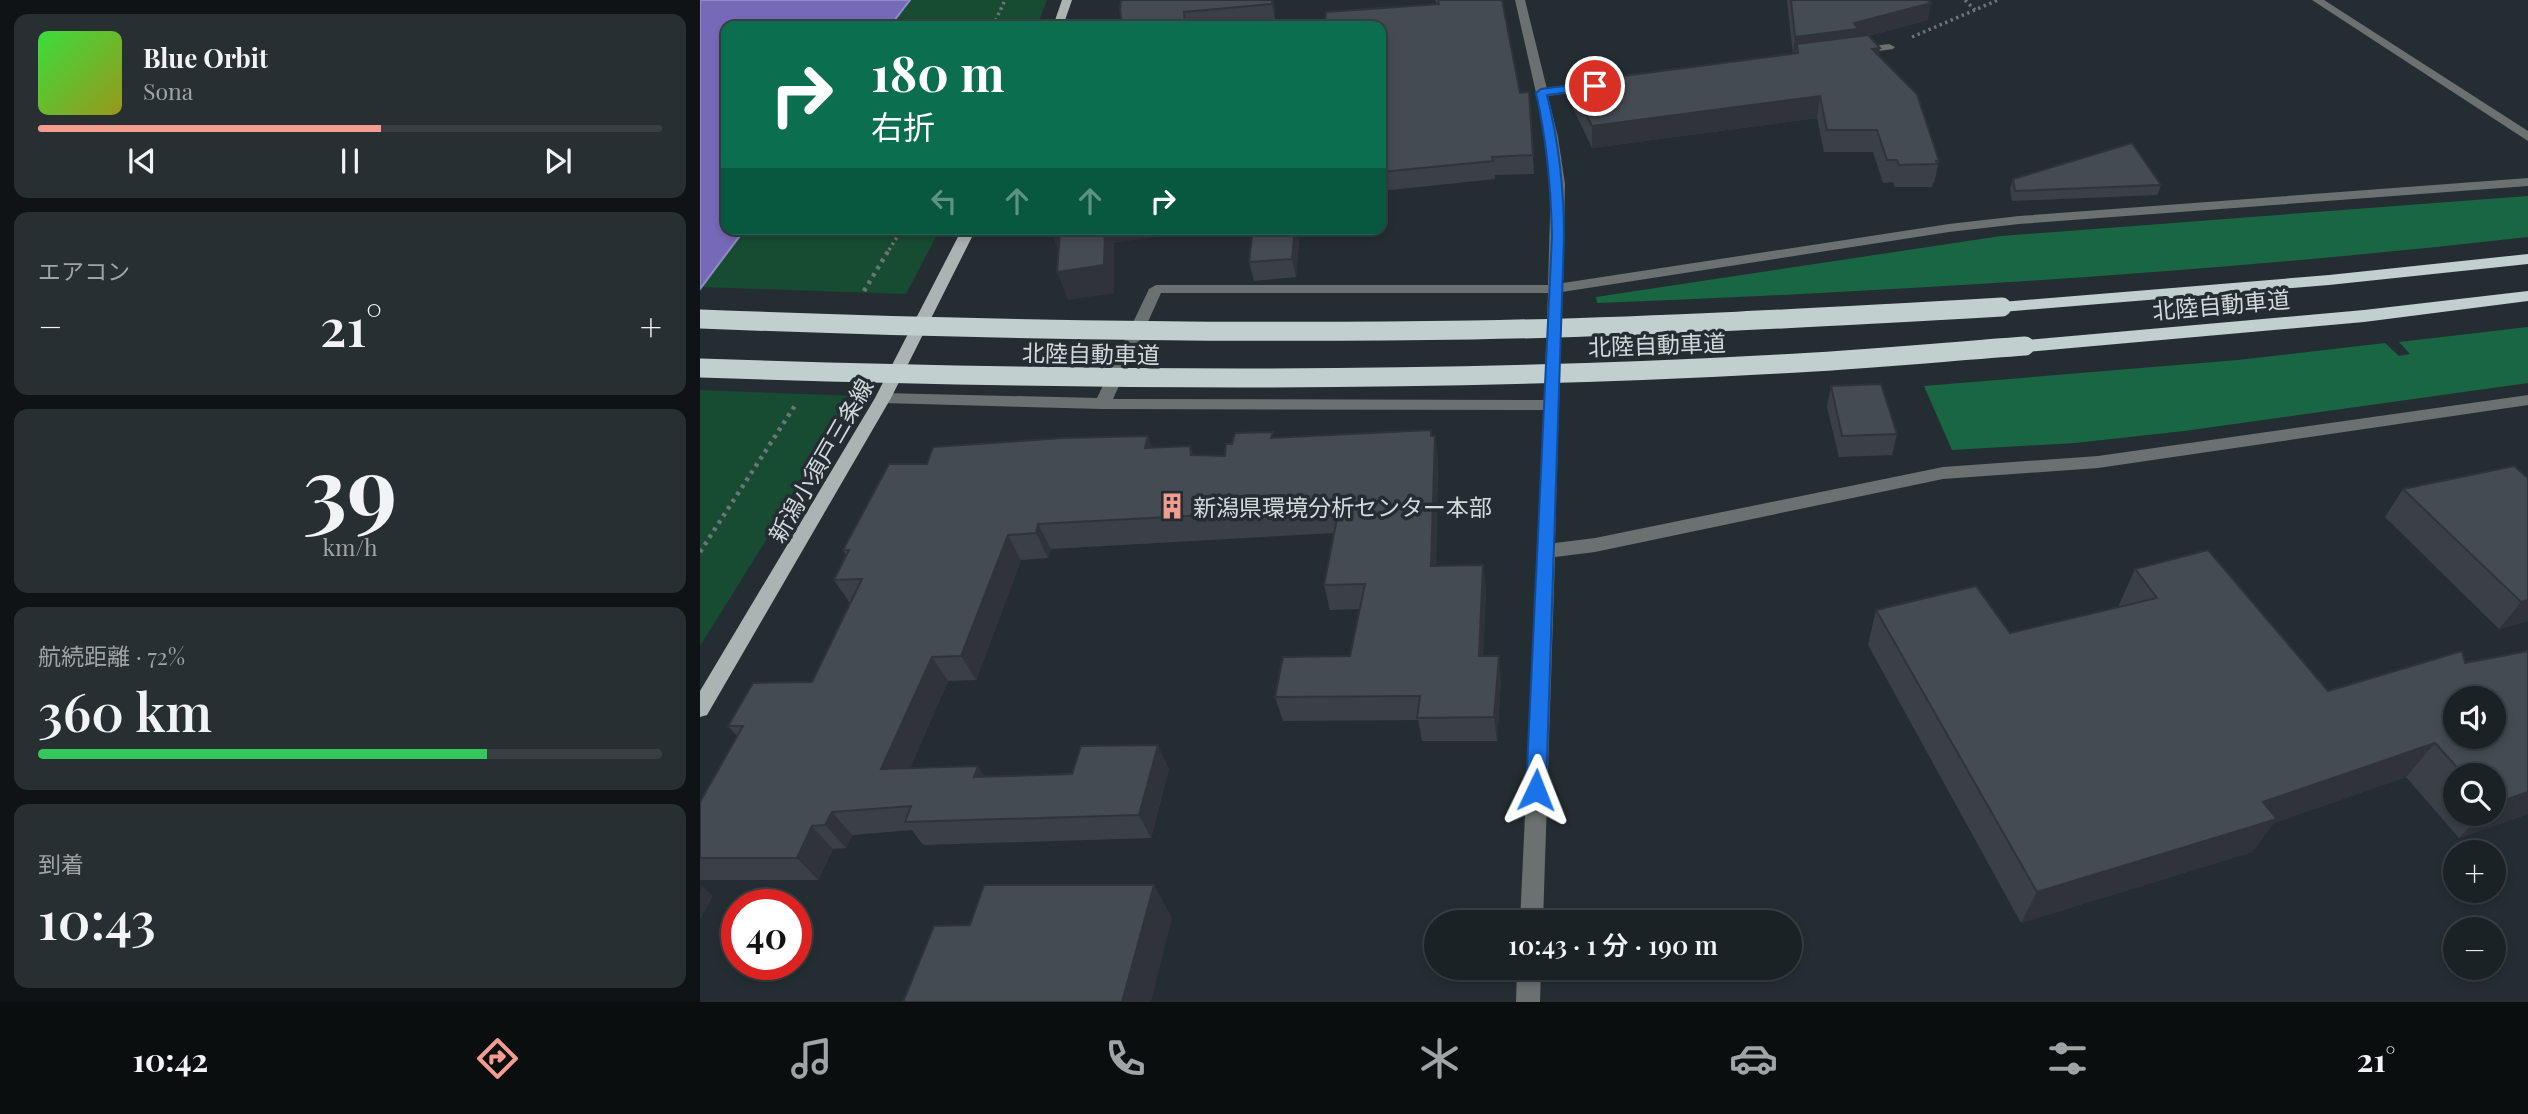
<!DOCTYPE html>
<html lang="ja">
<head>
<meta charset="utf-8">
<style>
  :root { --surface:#1b2226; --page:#282f32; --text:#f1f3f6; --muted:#a0a4a7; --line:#393f43; --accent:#f59c91 }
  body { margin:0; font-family:"Playfair Display","Noto Sans JP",serif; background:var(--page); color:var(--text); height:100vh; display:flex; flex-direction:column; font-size:26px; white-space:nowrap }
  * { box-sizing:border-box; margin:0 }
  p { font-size:23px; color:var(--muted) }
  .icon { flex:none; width:38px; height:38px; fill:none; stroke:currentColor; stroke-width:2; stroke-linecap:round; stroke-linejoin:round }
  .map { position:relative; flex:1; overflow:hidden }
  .drawer { display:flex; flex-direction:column; gap:14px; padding:14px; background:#0f1315; width:700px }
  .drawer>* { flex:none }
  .top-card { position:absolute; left:21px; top:21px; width:665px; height:214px; border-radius:14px; box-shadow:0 4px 10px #0003,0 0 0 2px var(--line); background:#0b6e4f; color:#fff; overflow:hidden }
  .buttons { position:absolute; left:1743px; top:686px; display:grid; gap:14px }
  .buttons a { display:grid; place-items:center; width:63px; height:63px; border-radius:50%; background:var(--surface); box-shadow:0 4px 10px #0003,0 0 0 2px var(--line); font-size:35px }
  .speed { position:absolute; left:21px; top:889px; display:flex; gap:14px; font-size:35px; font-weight:700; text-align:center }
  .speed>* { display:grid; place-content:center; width:91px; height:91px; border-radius:50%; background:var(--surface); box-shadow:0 4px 10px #0003,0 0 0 2px var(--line); line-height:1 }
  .speed .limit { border:10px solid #d22; background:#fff; color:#111 }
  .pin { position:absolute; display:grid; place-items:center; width:60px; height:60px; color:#fff; margin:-30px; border:4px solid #fff; border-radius:50%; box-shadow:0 2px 7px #0007 }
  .me { position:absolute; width:77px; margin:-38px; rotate:2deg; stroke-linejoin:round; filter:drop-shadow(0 0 5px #0008) }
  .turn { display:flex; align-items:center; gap:24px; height:147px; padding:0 35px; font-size:32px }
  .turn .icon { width:91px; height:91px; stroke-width:2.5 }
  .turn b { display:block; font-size:49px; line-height:60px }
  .lanes { display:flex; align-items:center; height:66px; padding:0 35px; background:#0003; justify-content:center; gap:35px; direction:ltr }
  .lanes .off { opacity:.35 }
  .big { font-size:52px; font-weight:600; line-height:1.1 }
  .drawer .card { flex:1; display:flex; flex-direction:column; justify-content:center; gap:10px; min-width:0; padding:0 24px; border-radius:14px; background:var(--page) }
  .drawer .dial { align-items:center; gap:0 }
  .dial b { font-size:91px; line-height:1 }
  .song { display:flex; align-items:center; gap:21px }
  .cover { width:84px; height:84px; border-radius:10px; background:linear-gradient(135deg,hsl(120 70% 55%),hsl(60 70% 35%)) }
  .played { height:7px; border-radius:4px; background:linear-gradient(90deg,var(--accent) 55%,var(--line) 55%) }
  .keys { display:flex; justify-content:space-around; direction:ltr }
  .heat { display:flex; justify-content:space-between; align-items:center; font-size:38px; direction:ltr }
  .charge { height:10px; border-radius:5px; background:linear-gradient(90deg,#34c759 72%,var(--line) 0) }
  .trip { position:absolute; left:724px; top:910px; width:378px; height:70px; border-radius:35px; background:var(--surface); box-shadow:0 4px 10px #0003,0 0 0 2px var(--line); font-weight:600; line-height:70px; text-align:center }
  .tabs { display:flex; height:112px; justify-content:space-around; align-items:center; background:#0b0e0f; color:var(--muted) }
  .tabs .icon { width:49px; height:49px }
  .tabs .selected { color:var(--accent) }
  .tabs b { font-size:32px; color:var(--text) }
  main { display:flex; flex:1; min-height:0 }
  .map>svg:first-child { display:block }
  .green { fill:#174c32 }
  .forest { fill:#196742 }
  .water { fill:#7669b8; stroke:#928bc3; stroke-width:2 }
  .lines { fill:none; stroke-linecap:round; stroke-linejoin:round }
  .path-far1 { stroke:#6b7477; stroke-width:3.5; stroke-dasharray:2.5 3.5; stroke-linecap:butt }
  .path { stroke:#6b7477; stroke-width:4.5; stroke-dasharray:3.5 5; stroke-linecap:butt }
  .minor { fill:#6b7070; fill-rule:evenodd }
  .major { fill:#a9b4b3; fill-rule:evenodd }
  .highway { fill:#c1cfce; fill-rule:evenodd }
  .highway-bridge { stroke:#c1cfce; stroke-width:19 }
  .wall { fill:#3b4047; fill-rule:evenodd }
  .shaded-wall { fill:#30343a }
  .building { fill:#454b53; stroke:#30343a; stroke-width:2; fill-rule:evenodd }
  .route { fill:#1a73e8; stroke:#114b97; stroke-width:2 }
  .labels { text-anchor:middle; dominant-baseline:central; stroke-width:7; stroke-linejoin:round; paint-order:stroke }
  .street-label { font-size:23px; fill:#d4dadc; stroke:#242e32 }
  .poi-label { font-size:23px; fill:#d4dadc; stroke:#242e32; text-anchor:start }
</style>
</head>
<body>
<main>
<section class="drawer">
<div class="card">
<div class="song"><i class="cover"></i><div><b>Blue Orbit</b><p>Sona</p></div></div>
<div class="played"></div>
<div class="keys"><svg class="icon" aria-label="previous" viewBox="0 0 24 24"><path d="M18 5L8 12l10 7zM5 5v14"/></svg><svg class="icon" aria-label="pause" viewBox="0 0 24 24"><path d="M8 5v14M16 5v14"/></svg><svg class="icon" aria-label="next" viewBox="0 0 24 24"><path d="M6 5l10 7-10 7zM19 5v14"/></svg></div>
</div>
<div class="card"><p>エアコン</p>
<div class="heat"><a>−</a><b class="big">21°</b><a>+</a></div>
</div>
<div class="card dial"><b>39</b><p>km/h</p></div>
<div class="card"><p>航続距離 · 72%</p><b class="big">360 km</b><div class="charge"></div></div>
<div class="card"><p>到着</p><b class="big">10:43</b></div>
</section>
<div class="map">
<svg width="1828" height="1002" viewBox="0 0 1828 1002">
  <rect width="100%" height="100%" fill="#242e32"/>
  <g class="green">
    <polygon points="210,0 347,0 337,26 191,26"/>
    <polygon points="43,229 240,229 206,294 1,287"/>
    <polygon points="0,390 156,396 0,646"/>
  </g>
  <g class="forest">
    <path d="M1828 196V237C1518 272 1208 291 897 303L896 297 1301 236Z"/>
    <polygon points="1828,327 1828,383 1484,431 1375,443 1252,450 1224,386 1538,360 1685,343 1699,356 1710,354 1699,342"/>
  </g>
  <polygon class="water" points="0,0 210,0 190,26 26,26 26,229 45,229 0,289"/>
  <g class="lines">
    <g class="path-far1">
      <polyline points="1265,0 1275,10"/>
      <polyline points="293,26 305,0"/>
      <polyline points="1212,37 1298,0"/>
      <polyline points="189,250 202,229"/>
    </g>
    <g class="path">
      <polyline points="164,291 190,248"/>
      <polyline points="0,552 96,404"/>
    </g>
    <g class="minor">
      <path d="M815 0H825L847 89 893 82 899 86 893 90 848 96 858 137 865 184 863 283 1249 224 1319 216 1828 178V186L1319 224 1249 232 862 292 855 543 895 538 1243 467 1398 456 1828 395V405L1398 468 1243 479 895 552 855 557 843 922H820L844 410 402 409 183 403 175 398 183 393 397 398 449 289 456 285H848L851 184 846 137ZM461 293H848L844 400 413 399Z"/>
      <polygon points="1612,0 1624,0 1828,131 1828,141"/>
      <polygon points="1189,44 1195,47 1193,49 1157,54 1151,51 1157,48"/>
      <polygon points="817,968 841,968 840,1002 816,1002"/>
    </g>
    <g class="major">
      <polygon points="362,0 372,0 363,26 353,26"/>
      <polygon points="262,229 276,229 191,398 7,715 0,717 0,691 175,398"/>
    </g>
    <g class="highway">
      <polygon points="1828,254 1828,264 1629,285 1302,312 1293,307 1302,302 1629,275"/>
      <polygon points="1828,291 1828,301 1664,322 1325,352 1316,346 1325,340 1664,310"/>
    </g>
    <g class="highway-bridge">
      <path d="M0 319C257 329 515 334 772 330 949 327 1126 317 1302 307"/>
      <path d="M0 368C359 380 720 384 1079 364 1161 360 1243 352 1325 346"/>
    </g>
  </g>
  <g class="wall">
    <polygon points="574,0 575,22 526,26 422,26 420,8"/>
    <polygon points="735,0 802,0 820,93 829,92 834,174 795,175 795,179 681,191 681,26 737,4"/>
    <polygon points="1087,0 1228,0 1228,20 1168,36 1180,48 1178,56 1239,161 1234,183 1233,183 1232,187 1195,187 1193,182 1183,183 1173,152 1124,152 1117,118 892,148 871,104 870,83 1093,54"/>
    <polygon points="1313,179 1461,185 1457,195 1312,201 1310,189"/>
    <polygon points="553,229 600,229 596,277 554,281 549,262"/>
    <polygon points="1131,386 1197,434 1192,455 1139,457 1127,407"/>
    <polygon points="732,436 738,461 736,566 783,565 786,590 783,656 801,680 797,741 722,741 718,720 583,721 575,697 650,656 660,609 630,610 624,585 634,533 351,549 348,558 321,560 276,680 248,681 210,768 285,777 469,769 451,838 223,845 212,830 152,835 146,848 133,849 118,880 0,880 0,802 37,736 28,726 112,682 150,603 134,580 146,556 143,550 227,464 490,446 493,455 525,456 574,438"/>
    <polygon points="1814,466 1828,621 1799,629 1685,517 1703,489"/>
    <path d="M1435 569 1628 691 1765 663 1828 814 1759 838 1706 777 1574 823 1552 852 1321 923 1168 645 1176 610 1310 633 1420 607 1419 605ZM1755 775H1794V814H1755Z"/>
  </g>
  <g class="shaded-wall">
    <polygon points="572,0 574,0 575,22 572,4"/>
    <polygon points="1231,3 1228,20 1157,39 1097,44 1096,54 1093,54 1095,37"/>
    <polygon points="1180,48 1176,70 1172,49"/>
    <polygon points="1120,96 1117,118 892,148 892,126"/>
    <polygon points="405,229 457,229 457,237 414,243 414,293 368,300 357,272"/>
    <polygon points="595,229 600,229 596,277 592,259"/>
    <polygon points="360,232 362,260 352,233"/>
    <polygon points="731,430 734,455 735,436 738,461 735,591 731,566"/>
    <polygon points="448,436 457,461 445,448"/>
    <polygon points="338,524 351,549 348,558 336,533"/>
    <polygon points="308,535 321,560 276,680 261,656"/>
    <polygon points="783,565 786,590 782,680 779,656"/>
    <polygon points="1828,600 1828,621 1799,629 1821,602"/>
    <polygon points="799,656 801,680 797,741 794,717"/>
    <polygon points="232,657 248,681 200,792 181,769"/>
    <polygon points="1735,743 1706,777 1574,823 1552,852 1321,923 1337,892 1563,802"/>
    <polygon points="458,745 469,769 451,838 439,815"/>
    <polygon points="278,766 294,789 274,777"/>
    <polygon points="1828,792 1828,814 1759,838 1782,814 1794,814 1794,804"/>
    <polygon points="132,812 152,835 146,848 125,825"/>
    <polygon points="112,826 133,849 118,880 97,858"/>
    <polygon points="454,885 472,918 451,1002 422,1002"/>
    <polygon points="2,886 13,896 0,920 0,891"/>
  </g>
  <g class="building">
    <polygon points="421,0 572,0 572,4 484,12 485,26 422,26 420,8"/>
    <polygon points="738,0 802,0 820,93 829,92 833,155 792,157 793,161 681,172 681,26 625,26 626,12 739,4"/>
    <polygon points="1091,0 1228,0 1231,3 1154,23 1158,29 1095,37"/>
    <polygon points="1168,35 1180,48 1172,49 1217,94 1239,161 1236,161 1237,164 1199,165 1197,160 1187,160 1177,130 1127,130 1120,96 892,126 870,83 1098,53 1097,44"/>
    <polygon points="1432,143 1461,185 1315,191 1313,179"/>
    <polygon points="352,229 405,229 404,265 357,272 360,232 352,233"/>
    <polygon points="553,229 595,229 592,259 549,262"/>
    <polygon points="1181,384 1197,434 1142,436 1131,386"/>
    <polygon points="731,430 731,436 735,436 731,566 783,565 779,656 799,656 794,717 717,718 720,696 575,697 583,657 650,656 665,584 624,585 639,508 338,524 336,533 308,535 261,656 232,657 181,769 278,766 274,777 372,774 381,746 458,745 439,815 205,822 211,806 132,812 125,825 112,826 97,858 0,858 0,802 43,726 28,726 53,683 112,682 162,579 134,580 149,550 143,550 189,464 227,464 233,447 364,438 448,436 445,448 490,446 491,455 525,456 526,444 532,444 535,433 573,432 571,438"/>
    <polygon points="1814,466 1828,478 1828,600 1821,602 1703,489"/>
    <path d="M1508 550 1628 691 1762 651 1765 663 1828 651V792L1794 804V775H1764L1735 743 1563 802 1577 819 1337 892 1176 610 1276 586 1310 633 1457 598 1435 569ZM1755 698H1794V737H1755Z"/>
    <polygon points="284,885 454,885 422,1002 203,1002 234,926 270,925"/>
  </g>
  <path class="route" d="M895 82 900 86 899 88 847 95C859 143 864 187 864 236L846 790 843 796 836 798 829 796 826 790 852 236C851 186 847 141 836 93L841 89Z"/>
  <defs>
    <g id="building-bare" transform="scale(2.1)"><path d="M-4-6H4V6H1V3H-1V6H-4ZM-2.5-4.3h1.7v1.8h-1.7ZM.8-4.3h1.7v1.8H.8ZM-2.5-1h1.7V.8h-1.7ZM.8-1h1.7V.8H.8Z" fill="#f59c91" stroke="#242e32" stroke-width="2.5" paint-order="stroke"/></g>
  </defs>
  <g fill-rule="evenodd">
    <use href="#building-bare" x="472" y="506"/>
  </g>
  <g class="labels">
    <g class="street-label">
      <text transform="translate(1521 304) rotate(-5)">北陸自動車道</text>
      <text transform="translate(957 344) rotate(-2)">北陸自動車道</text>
      <text transform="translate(391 353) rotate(1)">北陸自動車道</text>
      <text transform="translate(120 460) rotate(-60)">新潟小須戸三条線</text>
    </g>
    <g class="poi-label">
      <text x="493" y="506">新潟県環境分析センター本部</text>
    </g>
  </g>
</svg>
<div class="buttons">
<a><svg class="icon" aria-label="sound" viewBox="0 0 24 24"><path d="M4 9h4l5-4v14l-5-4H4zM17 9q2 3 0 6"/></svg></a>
<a><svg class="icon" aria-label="search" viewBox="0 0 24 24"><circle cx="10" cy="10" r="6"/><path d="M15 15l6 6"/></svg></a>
<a>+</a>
<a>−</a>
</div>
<div class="speed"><div class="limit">40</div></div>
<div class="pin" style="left:895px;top:86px;background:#d93025"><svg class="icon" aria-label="arrive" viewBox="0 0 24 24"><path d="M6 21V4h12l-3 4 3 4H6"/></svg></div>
<svg class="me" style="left:836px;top:790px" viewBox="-20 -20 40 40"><path d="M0-17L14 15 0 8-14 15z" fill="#1a73e8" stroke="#fff" stroke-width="4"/></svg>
<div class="trip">10:43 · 1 分 · 190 m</div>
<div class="top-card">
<div class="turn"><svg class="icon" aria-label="right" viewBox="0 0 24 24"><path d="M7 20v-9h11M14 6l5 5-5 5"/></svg><div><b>180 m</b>右折</div></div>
<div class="lanes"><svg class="icon off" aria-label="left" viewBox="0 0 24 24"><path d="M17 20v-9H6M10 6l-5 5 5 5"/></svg><svg class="icon off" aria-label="ahead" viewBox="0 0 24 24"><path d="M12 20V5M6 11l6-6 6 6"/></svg><svg class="icon off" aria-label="ahead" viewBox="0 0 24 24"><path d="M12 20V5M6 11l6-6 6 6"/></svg><svg class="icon" aria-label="right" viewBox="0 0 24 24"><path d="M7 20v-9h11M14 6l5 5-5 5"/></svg></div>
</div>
</div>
</main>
<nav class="tabs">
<b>10:42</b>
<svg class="icon selected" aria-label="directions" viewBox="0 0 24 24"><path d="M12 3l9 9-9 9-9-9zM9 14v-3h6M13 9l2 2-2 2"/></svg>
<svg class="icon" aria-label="music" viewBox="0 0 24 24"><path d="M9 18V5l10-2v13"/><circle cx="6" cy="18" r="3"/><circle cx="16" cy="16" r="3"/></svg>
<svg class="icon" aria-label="phone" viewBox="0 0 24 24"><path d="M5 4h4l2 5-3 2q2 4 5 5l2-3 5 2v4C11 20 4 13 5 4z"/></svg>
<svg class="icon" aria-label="climate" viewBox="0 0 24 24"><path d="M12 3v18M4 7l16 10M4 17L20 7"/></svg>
<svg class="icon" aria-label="car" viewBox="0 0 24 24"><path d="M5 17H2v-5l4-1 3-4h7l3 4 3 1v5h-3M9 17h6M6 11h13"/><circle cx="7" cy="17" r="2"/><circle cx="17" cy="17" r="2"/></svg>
<svg class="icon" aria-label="filters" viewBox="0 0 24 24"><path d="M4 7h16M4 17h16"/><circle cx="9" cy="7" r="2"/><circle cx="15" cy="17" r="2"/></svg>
<b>21°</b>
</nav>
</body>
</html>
